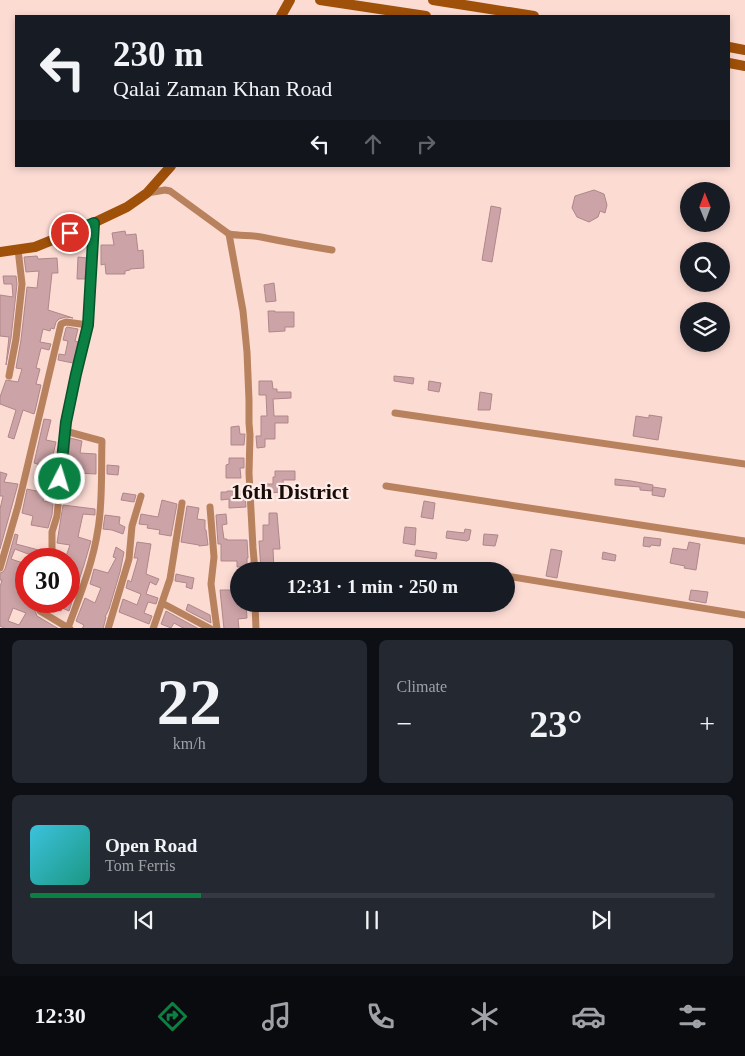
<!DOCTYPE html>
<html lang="en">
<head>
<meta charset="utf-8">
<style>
  :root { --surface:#171b24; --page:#242831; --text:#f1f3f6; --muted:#9ea1a6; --line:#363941; --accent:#0b8043 }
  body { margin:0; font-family:Georgia,serif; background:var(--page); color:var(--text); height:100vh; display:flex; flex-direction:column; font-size:19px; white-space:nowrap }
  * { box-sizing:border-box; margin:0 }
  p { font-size:16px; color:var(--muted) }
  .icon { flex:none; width:28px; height:28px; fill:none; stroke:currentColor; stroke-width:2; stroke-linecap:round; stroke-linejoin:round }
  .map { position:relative; height:628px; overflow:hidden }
  .drawer { display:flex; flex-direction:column; gap:12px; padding:12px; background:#0d0f14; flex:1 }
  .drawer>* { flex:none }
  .guide { position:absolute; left:15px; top:15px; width:715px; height:152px; border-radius:0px; box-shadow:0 2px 8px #0003; background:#171b24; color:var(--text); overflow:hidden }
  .needle { width:32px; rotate:359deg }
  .buttons { position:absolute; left:680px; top:182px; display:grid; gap:10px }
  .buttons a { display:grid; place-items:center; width:50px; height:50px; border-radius:50%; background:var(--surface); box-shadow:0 2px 8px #0003; font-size:25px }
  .speed { position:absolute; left:15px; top:548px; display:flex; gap:10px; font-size:25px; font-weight:700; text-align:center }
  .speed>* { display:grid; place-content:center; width:65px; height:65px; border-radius:50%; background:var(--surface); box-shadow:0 2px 8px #0003; line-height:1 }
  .speed .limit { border:8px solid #d22; background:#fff; color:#111 }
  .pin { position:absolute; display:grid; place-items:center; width:42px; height:42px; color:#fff; margin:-21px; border:2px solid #fff; border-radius:50%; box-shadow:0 1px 5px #0007 }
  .me { position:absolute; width:55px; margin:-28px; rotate:5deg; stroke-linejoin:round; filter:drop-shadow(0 0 4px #0008) }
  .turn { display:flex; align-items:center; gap:18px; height:105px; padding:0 15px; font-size:22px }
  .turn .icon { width:65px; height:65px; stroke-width:2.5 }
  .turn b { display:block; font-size:35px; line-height:42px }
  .lanes { display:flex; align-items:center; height:48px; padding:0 15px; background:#0003; justify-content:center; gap:25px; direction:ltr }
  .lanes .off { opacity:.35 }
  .big { font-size:38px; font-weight:700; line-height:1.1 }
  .drawer .card { flex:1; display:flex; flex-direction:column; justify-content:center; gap:8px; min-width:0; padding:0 18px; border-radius:8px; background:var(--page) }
  .drawer .dial { align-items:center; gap:0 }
  .dial b { font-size:65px; line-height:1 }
  .song { display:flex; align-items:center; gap:15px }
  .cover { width:60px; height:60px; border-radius:8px; background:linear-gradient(135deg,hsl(190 70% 55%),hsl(170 70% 35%)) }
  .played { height:5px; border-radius:2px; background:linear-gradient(90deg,var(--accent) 25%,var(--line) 25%) }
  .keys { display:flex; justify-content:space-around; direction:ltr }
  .heat { display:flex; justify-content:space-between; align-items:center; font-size:28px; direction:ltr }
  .drawer .tiles { flex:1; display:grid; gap:12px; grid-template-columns:1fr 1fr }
  .card:last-child { grid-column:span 2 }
  .trip { position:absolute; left:230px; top:562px; width:285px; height:50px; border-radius:25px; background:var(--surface); box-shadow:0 2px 8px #0003; font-weight:700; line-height:50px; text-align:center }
  .dock { display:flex; height:80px; justify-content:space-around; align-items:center; background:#090b0e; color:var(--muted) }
  .dock .icon { width:35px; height:35px }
  .dock .active { color:var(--accent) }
  .dock b { font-size:22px; color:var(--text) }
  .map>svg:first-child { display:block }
  .building { fill:#cca3a6; stroke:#af878a; fill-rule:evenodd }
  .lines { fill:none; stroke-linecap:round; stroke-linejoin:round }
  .street { stroke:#b9825e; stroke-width:7 }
  .secondary { stroke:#9f5009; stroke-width:10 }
  .route-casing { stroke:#07532c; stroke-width:12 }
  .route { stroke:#0b8043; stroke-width:9 }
  .labels { text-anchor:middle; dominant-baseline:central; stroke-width:4.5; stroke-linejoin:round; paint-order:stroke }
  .district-label { font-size:22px; font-weight:bold; fill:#190c09; stroke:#fdece8 }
</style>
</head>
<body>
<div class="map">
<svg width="745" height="629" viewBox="0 0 745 629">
  <rect width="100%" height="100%" fill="#fcdbd3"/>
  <g class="building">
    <polygon points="594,190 604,194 607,205 605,213 600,211 598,217 589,222 577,217 572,208 575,196"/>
    <polygon points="491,206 501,208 492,262 482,260"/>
    <polygon points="125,231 126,235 136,234 138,251 143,250 144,268 130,269 130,270 125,271 125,274 106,274 105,264 101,265 101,245 114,245 112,233"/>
    <polygon points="37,256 38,259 57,258 58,273 52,273 48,310 73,318 66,317 59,319 56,322 54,329 51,328 50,331 43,329 40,342 51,344 49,350 41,348 36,368 40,369 36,384 41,385 35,411 34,414 23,410 14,439 8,437 16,410 0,404 0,397 6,380 18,382 22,369 16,368 21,340 27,287 37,288 39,271 26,272 24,257"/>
    <polygon points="78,257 87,258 85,279 77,279"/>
    <polygon points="3,276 16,276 17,284 11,338 6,365 9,337 0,336 0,295 13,297 12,284 4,284"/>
    <polygon points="274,283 276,301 266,302 264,285"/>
    <polygon points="268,311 275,311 275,312 294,312 294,327 285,327 285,331 269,332"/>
    <polygon points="67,327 78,329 75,341 78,342 73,363 58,360 59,354 65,355 68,341 63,340 66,328"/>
    <polygon points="394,376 414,378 413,384 394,381"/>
    <polygon points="259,381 272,381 273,389 277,389 277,392 291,392 291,398 273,399 274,416 288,416 288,423 275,423 275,439 265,439 265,447 257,448 256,436 261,436 261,416 267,416 266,395 259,395"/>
    <polygon points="429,381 441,383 439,392 428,390"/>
    <polygon points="480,392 492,394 490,410 478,410"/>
    <polygon points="649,415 662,417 658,440 633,436 636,416 649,418"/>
    <polygon points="44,419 51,420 46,440 56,442 50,468 56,468 55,485 44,484 47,467 34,463"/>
    <polygon points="239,426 240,434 245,434 244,445 231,445 231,427"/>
    <polygon points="70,438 82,441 80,453 96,454 96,474 76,473 74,487 65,485 67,470 68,470"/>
    <polygon points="229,458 244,458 244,468 240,468 241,478 226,478 226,465 229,464"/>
    <polygon points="107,465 119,466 118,475 107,474"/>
    <polygon points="275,471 295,471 295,480 283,480 284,492 267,493 266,484 273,484 273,477 275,477"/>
    <polygon points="0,472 7,474 4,482 18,484 0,549 0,509 3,496 0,496"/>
    <polygon points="615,479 631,481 653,485 652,491 640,490 640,487 615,485"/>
    <polygon points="653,487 666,489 664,497 652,495"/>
    <polygon points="27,489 45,493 43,501 53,503 52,515 48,528 31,525 33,516 22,513"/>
    <polygon points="227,491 241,491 241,495 245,495 246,507 229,508 229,499 221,500 221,492 227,492"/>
    <polygon points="123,493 136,495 134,502 121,500"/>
    <polygon points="162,500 177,504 171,536 159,534 160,530 147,528 148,525 139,524 141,514 158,517"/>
    <polygon points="424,501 435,503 433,519 421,517"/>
    <polygon points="63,505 95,509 95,515 83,514 78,537 91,541 84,565 69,611 62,608 61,611 54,609 57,601 69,601 69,559 65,559 70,545 57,543"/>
    <polygon points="187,506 199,508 197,519 205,520 205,530 206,530 208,545 199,546 199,545 181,542"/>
    <polygon points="269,513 277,513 280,549 273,549 274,570 261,570 259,541 263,541 263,525 269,525"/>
    <polygon points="226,514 227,524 222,525 224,539 227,539 227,540 247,540 248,557 248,558 247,558 247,567 237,567 237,561 221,561 221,544 218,544 216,515"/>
    <polygon points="105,515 120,517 119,524 125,527 123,534 112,530 103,529"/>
    <polygon points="405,527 416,528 415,545 403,543"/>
    <polygon points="465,529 471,530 469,540 468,540 467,541 446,538 447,531 464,533"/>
    <path d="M15 534 18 535 16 544 46 552 44 559H41L15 549 11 559 26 564V589L23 600 28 603 27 606 35 611 37 616 59 629H6L0 626V587L2 580H0V573L3 572 5 569ZM13 608 26 613 19 625 8 621Z"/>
    <polygon points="484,534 498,535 495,546 483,545"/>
    <polygon points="644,537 661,539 660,546 651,545 650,547 643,546"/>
    <polygon points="137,542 151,544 146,574 159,579 156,585 150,582 146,594 158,598 156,604 148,602 144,613 152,616 149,624 119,612 123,599 137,605 141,594 126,588 128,580 131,582 138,558 134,558"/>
    <polygon points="689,542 700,544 696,570 684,568 685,566 670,563 673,548 687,550"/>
    <polygon points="116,547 124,552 120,572 109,609 105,617 106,617 103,629 82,629 84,625 76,621 85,598 95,603 101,588 90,584 94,569 108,573 116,558 113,557"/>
    <polygon points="551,549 562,551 557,578 546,576"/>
    <polygon points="416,550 437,553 436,559 415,556"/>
    <polygon points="603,552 616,555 615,561 602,559"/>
    <polygon points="176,574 194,578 192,589 186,587 187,583 175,581"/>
    <polygon points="220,590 234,590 236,604 246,604 247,618 238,619 239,629 224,629"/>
    <polygon points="691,590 708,592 706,603 689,600"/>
    <polygon points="188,604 210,615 211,623 186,610"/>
    <polygon points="166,611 199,629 185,629 174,623 171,628 161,624"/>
  </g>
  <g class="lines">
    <g class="street">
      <path d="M147 193 165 190 170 191 229 234C240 236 250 235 261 237 285 242 308 246 332 250"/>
      <polyline points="229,234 243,311 247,352 249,400 249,423 250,435 249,473 253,548 255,571"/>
      <polyline points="9,376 16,339 22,284 18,249"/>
      <polyline points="395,413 745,464"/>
      <path d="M65 431 102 441C101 469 103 501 98 529 93 563 80 595 68 628"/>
      <polyline points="386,486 745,541"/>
      <polyline points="210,507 214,557 211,584 217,629"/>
      <polyline points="49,559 52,549 52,532 57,516 66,422 76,374 88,325 94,223"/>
      <polyline points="0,568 18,506 61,324 66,322 88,325"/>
      <polyline points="457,568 476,571"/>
      <polyline points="506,576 745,615"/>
      <polyline points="162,603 211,629"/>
      <polyline points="255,604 256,629"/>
      <polyline points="40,611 70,629"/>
      <polyline points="108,629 129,559 132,526 141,496"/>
      <polyline points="153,629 170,579 182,503"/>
    </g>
    <g class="secondary">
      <polyline points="320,0 426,16"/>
      <polyline points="433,0 534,16"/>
      <polyline points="281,16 290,0"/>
      <polyline points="729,47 745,50"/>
      <polyline points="729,63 745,66"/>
      <polyline points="0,252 35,247 87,226 127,207 147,193 171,166"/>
    </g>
  </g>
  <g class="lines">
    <g class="route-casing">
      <polyline id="route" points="60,479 66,422 76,374 88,325 94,223 70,233"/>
    </g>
    <use href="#route" class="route"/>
  </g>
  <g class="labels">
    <g class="district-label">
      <text x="290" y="491">16th District</text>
    </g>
  </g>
</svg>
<div class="buttons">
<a><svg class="needle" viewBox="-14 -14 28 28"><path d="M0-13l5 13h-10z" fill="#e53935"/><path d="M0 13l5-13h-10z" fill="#9ea1a6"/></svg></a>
<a><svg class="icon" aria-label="search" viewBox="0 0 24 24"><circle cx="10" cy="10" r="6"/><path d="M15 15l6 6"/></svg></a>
<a><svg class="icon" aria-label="layers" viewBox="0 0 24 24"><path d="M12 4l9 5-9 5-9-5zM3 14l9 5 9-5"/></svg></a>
</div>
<div class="speed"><div class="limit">30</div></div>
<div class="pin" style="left:70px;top:233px;background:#d93025"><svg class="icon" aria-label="arrive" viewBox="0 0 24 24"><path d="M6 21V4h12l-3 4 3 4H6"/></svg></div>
<svg class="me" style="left:60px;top:479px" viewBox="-20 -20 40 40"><circle r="17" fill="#0b8043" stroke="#fff" stroke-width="3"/><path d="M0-11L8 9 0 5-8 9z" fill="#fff"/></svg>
<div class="trip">12:31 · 1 min · 250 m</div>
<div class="guide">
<div class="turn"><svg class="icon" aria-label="left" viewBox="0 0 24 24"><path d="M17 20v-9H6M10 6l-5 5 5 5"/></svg><div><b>230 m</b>Qalai Zaman Khan Road</div></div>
<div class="lanes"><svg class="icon" aria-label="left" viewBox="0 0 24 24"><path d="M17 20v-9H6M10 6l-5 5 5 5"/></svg><svg class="icon off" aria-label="ahead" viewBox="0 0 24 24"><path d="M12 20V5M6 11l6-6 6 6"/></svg><svg class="icon off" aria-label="right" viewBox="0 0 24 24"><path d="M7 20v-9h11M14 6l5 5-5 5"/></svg></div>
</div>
</div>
<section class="drawer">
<div class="tiles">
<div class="card dial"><b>22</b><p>km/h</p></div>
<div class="card"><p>Climate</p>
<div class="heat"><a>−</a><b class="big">23°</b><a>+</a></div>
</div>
<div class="card">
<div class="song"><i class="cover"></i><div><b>Open Road</b><p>Tom Ferris</p></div></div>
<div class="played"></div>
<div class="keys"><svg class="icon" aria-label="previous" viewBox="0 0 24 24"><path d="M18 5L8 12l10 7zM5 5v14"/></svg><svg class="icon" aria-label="pause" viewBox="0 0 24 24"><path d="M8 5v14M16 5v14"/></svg><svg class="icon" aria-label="next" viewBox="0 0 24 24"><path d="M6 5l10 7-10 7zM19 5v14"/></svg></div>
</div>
</div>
</section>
<nav class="dock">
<b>12:30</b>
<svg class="icon active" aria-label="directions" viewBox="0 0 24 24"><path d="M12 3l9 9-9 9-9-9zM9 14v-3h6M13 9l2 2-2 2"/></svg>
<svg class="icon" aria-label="music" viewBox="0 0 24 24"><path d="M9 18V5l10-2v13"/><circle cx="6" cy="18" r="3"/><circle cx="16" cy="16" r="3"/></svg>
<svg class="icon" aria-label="phone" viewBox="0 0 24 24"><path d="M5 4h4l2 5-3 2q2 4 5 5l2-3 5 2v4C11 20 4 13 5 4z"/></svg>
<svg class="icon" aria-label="climate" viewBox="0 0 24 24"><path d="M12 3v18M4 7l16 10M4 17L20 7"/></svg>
<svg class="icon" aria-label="car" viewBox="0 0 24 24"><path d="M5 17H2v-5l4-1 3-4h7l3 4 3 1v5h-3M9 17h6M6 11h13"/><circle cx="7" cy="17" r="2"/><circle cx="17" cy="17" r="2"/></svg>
<svg class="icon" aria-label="filters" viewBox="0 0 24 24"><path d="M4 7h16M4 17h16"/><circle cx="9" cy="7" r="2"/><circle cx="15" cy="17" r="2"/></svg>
</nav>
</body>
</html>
